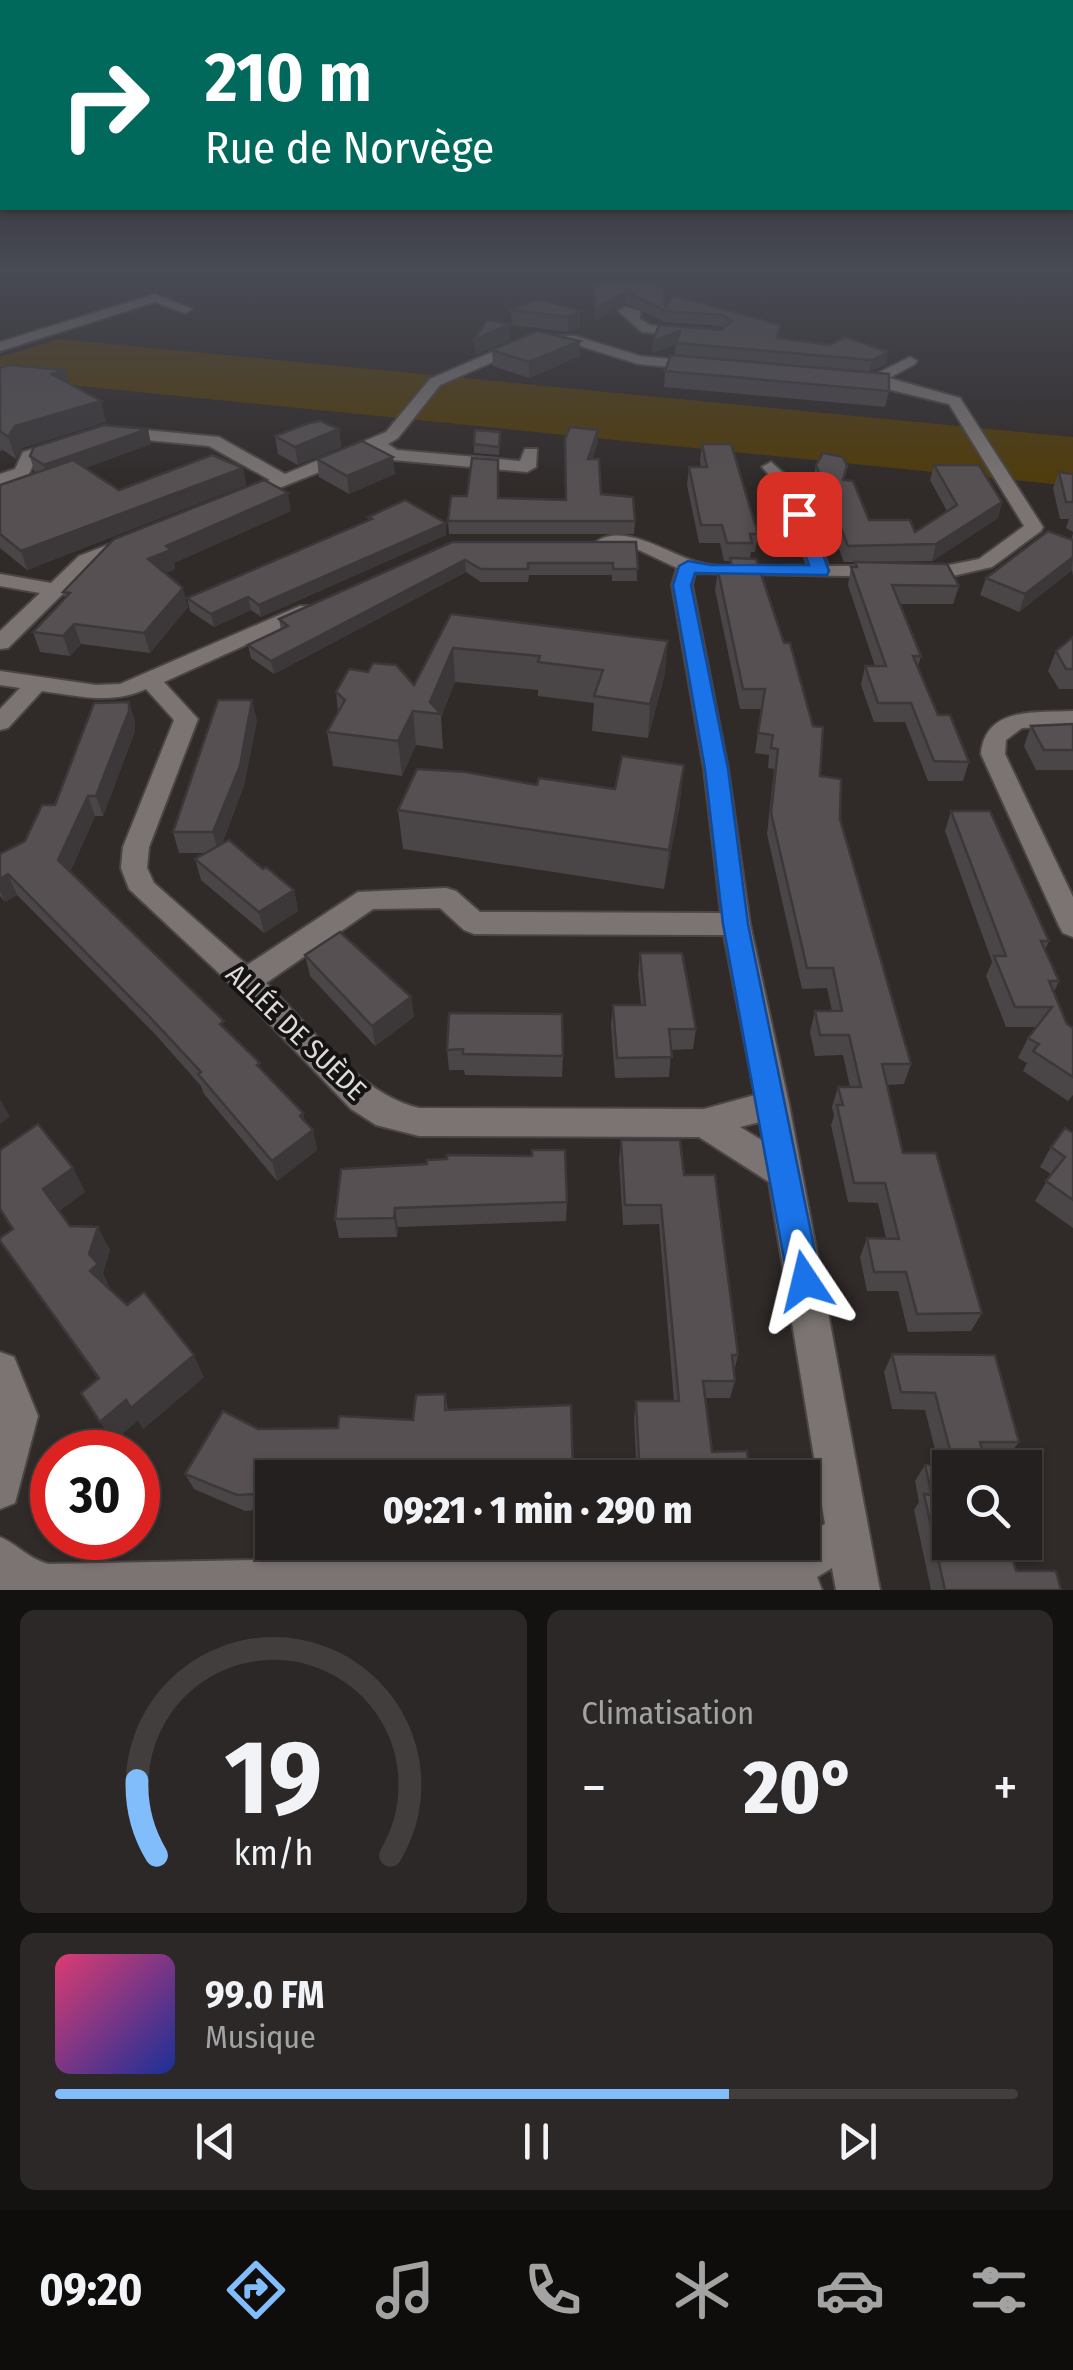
<!DOCTYPE html>
<html lang="fr">
<head>
<meta charset="utf-8">
<style>
  :root { --surface:#24201f; --page:#2c2828; --text:#f1f3f6; --muted:#a3a3a4; --line:#413e3d; --accent:#81bdfa }
  body { margin:0; font-family:"Fira Sans Condensed",sans-serif; background:var(--page); color:var(--text); height:100vh; display:flex; flex-direction:column; font-size:38px; white-space:nowrap }
  * { box-sizing:border-box; margin:0 }
  p { font-size:32px; color:var(--muted) }
  .icon { flex:none; width:55px; height:55px; fill:none; stroke:currentColor; stroke-width:2; stroke-linecap:round; stroke-linejoin:round }
  .map { position:relative; height:1590px; overflow:hidden }
  .drawer { display:flex; flex-direction:column; gap:20px; padding:20px; background:#141211; flex:1 }
  .drawer>* { flex:none }
  .banner { position:absolute; left:0px; top:0px; width:1075px; height:210px; box-shadow:0 2px 8px #0004,0 0 0 2px var(--line); background:#00695c; color:#fff; overflow:hidden }
  .fabs { position:absolute; left:932px; top:1450px; display:grid; gap:20px }
  .fabs a { display:grid; place-items:center; width:110px; height:110px; border-radius:0px; background:var(--surface); box-shadow:0 2px 8px #0004,0 0 0 2px var(--line); font-size:50px }
  .speed { position:absolute; left:30px; top:1430px; display:flex; gap:20px; font-size:50px; font-weight:700; text-align:center }
  .speed>* { display:grid; place-content:center; width:130px; height:130px; border-radius:50%; background:var(--surface); box-shadow:0 2px 8px #0004,0 0 0 2px var(--line); line-height:1 }
  .speed .limit { border:15px solid #d22; background:#fff; color:#111 }
  .pin { position:absolute; display:grid; place-items:center; width:85px; height:85px; color:#fff; margin:-42px; border-radius:20px; box-shadow:0 5px 15px #0006 }
  .me { position:absolute; width:110px; margin:-55px; rotate:350deg; stroke-linejoin:round; filter:drop-shadow(0 0 8px #0008) }
  .turn { display:flex; align-items:center; gap:35px; height:210px; padding:0 40px; font-size:45px }
  .turn .icon { width:130px; height:130px; stroke-width:2.5 }
  .turn b { display:block; font-size:70px; line-height:85px }
  .big { font-size:75px; font-weight:800; line-height:1.1 }
  .drawer .tile { flex:1; display:flex; flex-direction:column; justify-content:center; gap:15px; min-width:0; padding:0 35px; border-radius:15px; background:var(--page) }
  .drawer .dial { align-items:center; gap:0 }
  .dial svg { height:260px; overflow:visible; fill:none; stroke:var(--line); stroke-width:7; stroke-linecap:round; text-anchor:middle }
  .dial text { fill:var(--text); stroke:none }
  .song { display:flex; align-items:center; gap:30px }
  .cover { width:120px; height:120px; border-radius:15px; background:linear-gradient(135deg,hsl(340 70% 55%),hsl(230 70% 35%)) }
  .played { height:10px; border-radius:5px; background:linear-gradient(90deg,var(--accent) 70%,var(--line) 70%) }
  .keys { display:flex; justify-content:space-around; direction:ltr }
  .heat { display:flex; justify-content:space-between; align-items:center; font-size:55px; direction:ltr }
  .drawer .tiles { flex:1; display:grid; gap:20px; grid-template-columns:1fr 1fr }
  .tile:last-child { grid-column:span 2 }
  .trip { position:absolute; left:255px; top:1460px; width:565px; height:100px; border-radius:0px; background:var(--surface); box-shadow:0 2px 8px #0004,0 0 0 2px var(--line); font-weight:800; line-height:100px; text-align:center }
  .tab-bar { display:flex; height:160px; justify-content:space-around; align-items:center; background:#0e0d0c; color:var(--muted) }
  .tab-bar .icon { width:70px; height:70px }
  .tab-bar .selected { color:var(--accent) }
  .tab-bar b { font-size:45px; color:var(--text) }
  .map>svg:first-child { display:block }
  .green { fill:#503b09 }
  .lines { fill:none; stroke-linecap:round; stroke-linejoin:round }
  .minor-casing { stroke:#4b4645; stroke-width:4 }
  .minor { fill:#7b7473; fill-rule:evenodd }
  .wall { fill:#4a4547 }
  .shaded-wall { fill:#3c3839 }
  .building { fill:#565052; stroke:#3c3839; stroke-width:2.5 }
  .route { fill:#1a73e8; stroke:#114b97; stroke-width:2.5 }
  .labels { text-anchor:middle; dominant-baseline:central; stroke-width:8; stroke-linejoin:round; paint-order:stroke }
  .street-label { font-size:28px; fill:#ddd9d8; stroke:#161313 }
</style>
</head>
<body>
<div class="map">
<svg width="1073" height="1590" viewBox="0 0 1073 1590">
  <rect width="100%" height="100%" fill="#302a29"/>
  <polygon class="green" points="59,339 1073,437 1073,486 0,378 0,357"/>
  <g class="lines">
    <g class="minor-casing">
      <g id="minor">
        <polygon points="155,294 192,309 185,313 155,302 0,351 0,342"/>
        <polygon points="625,307 640,311 640,319 650,325 697,332 690,336 642,332 618,311"/>
        <polygon points="529,336 575,336 640,356 699,362 706,366 699,370 638,364 574,344 536,343 440,385 398,438 388,444 397,450 520,461 525,449 537,449 536,467 527,472 393,460 375,450 244,502 238,501 238,493 270,480 209,446 115,437 107,432 115,427 219,437 285,474 386,432 430,379"/>
        <path d="M910 357 917 361 915 364 889 378 960 398 1043 527 1041 531 992 567 944 578 695 573 692 585 728 769 750 924 789 1104 880 1590H836L832 1568 817 1577 822 1590H0V1537C19 1545 28 1559 49 1564L779 1550 802 1542V1537L825 1524 769 1182 699 1137 419 1136 376 1125 351 1109 236 989 129 889 121 868 123 847 174 720 146 689C112 705 78 696 42 691L8 728 0 730V709L20 688 0 685V671L96 685 120 684 300 606H314V614L164 682 198 719 149 847 147 868 154 883 247 965 358 892 446 888 456 891 480 912 721 913 704 769 672 585 677 568 639 550H602L593 544C622 520 668 554 697 562 730 572 773 565 808 566L781 488 762 467 771 462 798 486 828 566H944L979 559 1024 526 949 404 850 380 858 375 870 377ZM440 908 464 930 474 934 724 935 755 1095 704 1109 419 1108C360 1095 309 1025 266 983L373 909ZM760 1122 763 1141 740 1127Z"/>
        <polygon points="63,440 71,445 69,449 36,459 28,476 0,485 0,474 15,469 23,452"/>
        <polygon points="128,537 137,543 135,547 93,564 8,648 0,649 0,631 40,593 0,586 0,574 51,583 79,556"/>
        <path d="M1073 711V725L1022 728 1006 740 1005 754 1073 897V937L1063 933 1059 926 981 754C985 706 1037 713 1073 711Z"/>
        <polygon points="0,1352 14,1357 38,1416 15,1503 0,1509"/>
      </g>
    </g>
    <use href="#minor" class="minor"/>
  </g>
  <g class="wall">
    <polygon points="592,282 661,282 666,308 672,295 778,338 886,364 869,372 889,391 885,407 664,387 665,371 675,355 676,344 652,353 653,341 721,330 723,328 720,326 665,322 626,303 596,320 592,293"/>
    <polygon points="511,310 580,311 580,327 568,332 512,325"/>
    <polygon points="492,350 580,356 529,378 493,366"/>
    <polygon points="0,368 65,370 69,383 106,422 22,448 16,459 3,450 0,451"/>
    <polygon points="339,429 341,447 298,465 278,454 275,436"/>
    <polygon points="500,432 499,455 474,453 474,444"/>
    <polygon points="598,442 592,459 601,494 635,521 634,534 449,534 448,521 467,496 566,500"/>
    <polygon points="151,444 85,468 119,490 243,468 246,485 27,570 0,548 0,485 37,473 34,471 30,456"/>
    <polygon points="702,444 758,534 755,552 751,552 750,559 820,776 840,819 911,1064 904,1084 887,1085 903,1153 982,1313 971,1331 908,1332 898,1291 867,1291 860,1257 867,1238 886,1238 878,1203 848,1202 831,1125 834,1116 832,1107 838,1087 850,1087 843,1055 815,1056 810,1032 815,1011 832,1011 827,988 802,989 767,834 774,769 768,768 769,755 755,753 761,709 740,709 715,590 718,571 729,571 730,561 724,561 720,543 699,543 687,485 689,467 701,467 700,461"/>
    <polygon points="317,459 395,474 349,494 319,477"/>
    <polygon points="816,465 847,466 844,480 869,520 915,532 947,511 930,480 934,465 1002,502 998,518 932,561 861,562 959,586 953,604 899,604 921,656 918,667 938,715 969,762 963,781 928,781 905,722 874,722 861,685 865,666 875,666 848,585 851,567 854,567 855,562 844,562 813,481"/>
    <polygon points="1059,472 1073,474 1073,532 1066,528 1069,519 1060,519 1053,488"/>
    <polygon points="291,511 174,563 175,569 165,573 188,607 150,653 81,644 70,656 40,652 33,632 65,598 63,592"/>
    <polygon points="368,517 446,523 446,535 261,617 251,610 214,627 190,611 187,598 368,521"/>
    <polygon points="1073,533 1073,576 1072,570 1019,612 980,595 986,578 1071,540"/>
    <polygon points="452,542 636,542 637,581 612,581 612,575 529,575 528,582 481,582 466,572 274,674 251,658 248,645 281,630 279,619"/>
    <polygon points="451,614 665,674 648,738 592,731 594,703 538,696 538,690 455,682 441,717 443,749 416,745 402,776 333,766 327,732 338,712 336,692 368,672 414,685"/>
    <polygon points="1073,637 1073,689 1059,689 1048,671 1056,651"/>
    <polygon points="129,702 135,722 135,731 103,816 95,816 70,872 227,1030 313,1130 317,1150 277,1181 204,1094 201,1086 154,1033 17,895 5,902 0,896 0,854 25,841 55,805"/>
    <polygon points="257,720 244,786 222,844 294,890 298,911 264,933 201,880 195,859 206,853 179,853 173,832"/>
    <polygon points="1073,724 1073,770 1036,770 1024,746 1031,726"/>
    <polygon points="537,785 680,804 664,889 403,849 398,810"/>
    <polygon points="951,811 1049,941 1045,950 1059,981 1054,992 1067,1024 1073,1028 1073,1095 1068,1101 1023,1071 1027,1063 1018,1058 1028,1038 1036,1027 1006,1027 986,976 992,962 945,831"/>
    <polygon points="640,953 696,1029 693,1049 671,1050 669,1077 615,1078 611,1025 613,1005 641,1005 638,974"/>
    <polygon points="305,955 411,997 414,1017 375,1046 310,976"/>
    <polygon points="449,1013 563,1056 562,1077 465,1075 464,1070 449,1070 447,1050"/>
    <polygon points="1073,1133 1073,1228 1035,1201 1051,1174 1040,1167 1051,1147"/>
    <polygon points="621,1140 684,1175 738,1355 734,1372 735,1381 730,1398 705,1398 712,1452 750,1478 637,1478 634,1418 636,1401 674,1401 659,1224 623,1225 619,1160"/>
    <polygon points="0,1150 73,1168 85,1192 59,1211 70,1226 110,1250 103,1273 109,1288 204,1377 143,1429 138,1420 113,1442 98,1379 0,1241 12,1229 0,1211"/>
    <polygon points="341,1169 567,1202 566,1221 398,1227 397,1237 339,1238 335,1219"/>
    <polygon points="892,1354 1019,1442 1007,1458 985,1458 1016,1571 1061,1590 931,1590 914,1510 919,1502 915,1481 925,1465 939,1465 925,1410 892,1409 884,1372"/>
    <polygon points="445,1394 448,1410 571,1405 573,1478 272,1478 272,1509 245,1511 194,1489 185,1474 258,1429 338,1428 413,1420"/>
  </g>
  <g class="shaded-wall">
    <polygon points="627,292 626,303 596,320 596,308"/>
    <polygon points="580,311 580,327 568,332 568,317"/>
    <polygon points="510,324 510,340 475,355 474,340"/>
    <polygon points="680,331 679,343 652,353 653,341"/>
    <polygon points="580,341 580,356 529,378 529,362"/>
    <polygon points="888,352 886,364 869,372 872,360"/>
    <polygon points="65,370 71,391 52,374"/>
    <polygon points="101,401 106,422 22,448 16,459 8,437 15,426"/>
    <polygon points="148,429 151,444 49,481 44,465"/>
    <polygon points="339,429 341,447 298,465 295,447"/>
    <polygon points="598,430 598,442 587,471 588,459"/>
    <polygon points="393,457 395,474 349,494 347,476"/>
    <polygon points="243,468 246,485 27,570 21,551"/>
    <polygon points="288,493 291,511 174,563 175,569 152,578 148,559 166,546"/>
    <polygon points="1002,502 998,518 932,561 936,544"/>
    <polygon points="446,523 446,535 261,617 259,605"/>
    <polygon points="1073,557 1072,570 1019,612 1025,594"/>
    <polygon points="465,560 466,572 274,674 271,661"/>
    <polygon points="183,588 188,607 150,653 144,633"/>
    <polygon points="248,597 251,610 214,627 211,614"/>
    <polygon points="74,624 81,644 70,656 63,636"/>
    <polygon points="668,641 665,674 648,738 650,704"/>
    <polygon points="453,648 455,682 441,717 441,714 430,702"/>
    <polygon points="252,700 257,720 244,786 218,853 213,832"/>
    <polygon points="129,702 135,722 135,731 103,816 96,796"/>
    <polygon points="413,711 416,745 402,776 398,741"/>
    <polygon points="684,765 680,804 664,889 669,850"/>
    <polygon points="88,796 95,816 66,881 58,860"/>
    <polygon points="8,874 17,895 5,902 0,891 0,879"/>
    <polygon points="294,890 298,911 264,933 259,912"/>
    <polygon points="411,997 414,1017 375,1046 372,1026"/>
    <polygon points="0,1099 10,1117 0,1124"/>
    <polygon points="303,1113 308,1133 313,1130 317,1150 277,1181 272,1161"/>
    <polygon points="73,1168 85,1192 56,1213 43,1189"/>
    <polygon points="395,1208 398,1227 397,1237 394,1218"/>
    <polygon points="98,1227 110,1250 103,1273 110,1288 103,1294 90,1271 89,1254"/>
    <polygon points="194,1355 204,1377 143,1429 138,1420 113,1442 100,1422 126,1400"/>
  </g>
  <g class="building">
    <polygon points="592,282 661,282 666,308 672,295 780,325 777,338 830,345 845,337 888,352 872,360 676,343 680,331 653,341 659,325 721,330 732,321 722,315 665,311 627,292 596,308"/>
    <polygon points="538,299 580,311 568,317 511,310"/>
    <polygon points="487,320 510,324 474,340"/>
    <polygon points="537,331 580,341 529,362 492,350"/>
    <polygon points="671,355 889,374 889,391 665,371"/>
    <polygon points="10,365 65,370 52,374 101,401 15,426 8,437 0,431 0,368"/>
    <polygon points="321,421 339,429 295,447 275,436 309,423"/>
    <polygon points="104,425 148,429 44,465 30,456 34,447"/>
    <polygon points="570,427 598,430 588,459 599,459 601,494 633,497 635,521 448,521 451,496 467,496 472,458 498,460 498,498 566,500 565,439"/>
    <polygon points="475,430 500,432 499,447 474,444"/>
    <polygon points="362,441 393,457 347,476 317,459"/>
    <polygon points="702,444 731,444 758,534 750,534 752,543 727,543 722,525 701,525 689,467 707,467"/>
    <polygon points="823,453 843,457 847,466 843,480 853,481 869,520 910,520 915,532 957,505 934,465 979,465 1002,502 936,544 848,546 816,465"/>
    <polygon points="212,455 243,468 21,551 0,534 0,485 73,460 119,490"/>
    <polygon points="1059,472 1073,474 1073,502 1066,502"/>
    <polygon points="264,480 288,493 166,546 171,550 148,559 183,588 144,633 74,624 63,636 33,632 70,593 63,592 114,539"/>
    <polygon points="405,500 446,523 259,605 248,597 211,614 187,598 372,519 368,517"/>
    <polygon points="1048,531 1073,540 1073,557 1025,594 986,578"/>
    <polygon points="452,542 636,542 638,569 613,569 613,563 528,563 528,569 481,569 465,560 271,661 248,645 288,626 279,619"/>
    <polygon points="730,558 756,559 784,643 790,643 813,726 823,727 820,776 841,779 840,819 911,1064 882,1064 903,1153 936,1153 982,1313 917,1314 906,1272 874,1272 867,1238 899,1239 885,1183 854,1183 837,1105 843,1105 838,1087 861,1087 849,1035 820,1035 815,1011 842,1011 833,968 807,968 771,813 778,749 771,748 773,735 758,733 765,689 743,689 718,571 733,571"/>
    <polygon points="855,562 947,564 959,586 892,585 921,656 913,656 938,715 950,715 969,762 934,761 911,703 878,703 865,666 886,666 851,567 857,567"/>
    <polygon points="451,614 668,641 650,704 594,696 603,670 538,662 540,656 453,648 430,702 441,714 413,711 398,741 327,732 345,700 336,692 349,669 368,672 373,663 396,665 414,685"/>
    <polygon points="1073,637 1073,669 1066,669 1056,651"/>
    <polygon points="218,700 252,700 240,766 213,832 173,832"/>
    <polygon points="129,702 129,711 96,796 88,796 58,860 224,1021 220,1024 260,1063 257,1065 303,1113 300,1116 313,1130 272,1161 198,1074 201,1072 146,1013 8,874 0,879 0,854 25,841 42,805 55,805 94,703"/>
    <polygon points="1073,724 1073,750 1044,750 1031,726"/>
    <polygon points="622,756 684,765 669,850 398,810 417,769 466,772 537,785 539,778 615,789"/>
    <polygon points="951,811 990,811 1049,941 1041,941 1059,981 1049,981 1067,1024 1073,1028 1073,1077 1033,1051 1039,1044 1028,1038 1052,1007 1015,1007 994,956 1006,956"/>
    <polygon points="229,840 263,869 266,867 294,890 259,912 195,859"/>
    <polygon points="340,932 411,997 372,1026 305,955"/>
    <polygon points="640,953 682,953 696,1029 669,1029 672,1057 617,1058 613,1005 645,1005"/>
    <polygon points="449,1013 562,1014 563,1056 463,1054 463,1049 447,1050"/>
    <polygon points="38,1124 73,1168 43,1189 70,1226 98,1227 89,1254 98,1264 90,1271 127,1305 144,1292 194,1355 131,1408 126,1400 100,1422 81,1393 99,1378 0,1241 0,1238 13,1229 0,1209 0,1150"/>
    <polygon points="1065,1128 1073,1133 1073,1200 1046,1181 1065,1157 1051,1147"/>
    <polygon points="621,1140 680,1140 684,1175 715,1175 738,1355 732,1355 735,1381 703,1381 712,1452 747,1451 750,1478 640,1478 636,1401 679,1401 661,1205 625,1205"/>
    <polygon points="532,1150 565,1150 567,1202 395,1208 394,1218 335,1219 341,1169 427,1164 427,1160 447,1159 447,1155 532,1156"/>
    <polygon points="892,1354 995,1355 1019,1442 980,1442 987,1468 950,1468 950,1542 1008,1542 1016,1571 1056,1571 1061,1590 945,1590 924,1494 932,1495 925,1465 954,1465 935,1393 901,1392"/>
    <polygon points="445,1394 445,1410 571,1405 573,1474 543,1475 543,1478 272,1478 272,1493 237,1495 185,1474 223,1411 258,1429 338,1428 339,1416 413,1420 416,1395"/>
  </g>
  <linearGradient id="sky" x2="0" y2="1"><stop stop-color="#1a1717"/><stop offset="0.55" stop-color="#484a54"/><stop offset="1" stop-color="#484a54" stop-opacity="0"/></linearGradient>
  <rect width="1073" height="491" fill="url(#sky)"/>
  <polygon class="route" points="799,509 808,514 829,571 827,575 695,573 691,585 728,769 748,924 821,1281 817,1293 805,1298 793,1293 788,1281 723,924 705,769 673,585 679,566 688,561 711,565 809,565 791,514"/>
  <g class="labels">
    <g class="street-label">
      <text transform="translate(296 1032) rotate(44)">ALLÉE DE SUÈDE</text>
    </g>
  </g>
</svg>
<div class="fabs">
<a><svg class="icon" aria-label="search" viewBox="0 0 24 24"><circle cx="10" cy="10" r="6"/><path d="M15 15l6 6"/></svg></a>
</div>
<div class="speed"><div class="limit">30</div></div>
<div class="pin" style="left:799px;top:514px;background:#d93025"><svg class="icon" aria-label="arrive" viewBox="0 0 24 24"><path d="M6 21V4h12l-3 4 3 4H6"/></svg></div>
<svg class="me" style="left:805px;top:1281px" viewBox="-20 -20 40 40"><path d="M0-17L14 15 0 8-14 15z" fill="#1a73e8" stroke="#fff" stroke-width="4"/></svg>
<div class="trip">09:21 · 1 min · 290 m</div>
<div class="banner">
<div class="turn"><svg class="icon" aria-label="right" viewBox="0 0 24 24"><path d="M7 20v-9h11M14 6l5 5-5 5"/></svg><div><b>210 m</b>Rue de Norvège</div></div>
</div>
</div>
<section class="drawer">
<div class="tiles">
<div class="tile dial"><svg viewBox="0 0 100 80">
<path d="M14 69A42 42 0 1 1 86 69"/>
<path d="M14 69A42 42 0 0 1 8 46" stroke="#81bdfa"/>
<text x="50" y="56" font-size="32" font-weight="700">19</text>
<text x="50" y="72" font-size="11">km/h</text>
</svg></div>
<div class="tile"><p>Climatisation</p>
<div class="heat"><a>−</a><b class="big">20°</b><a>+</a></div>
</div>
<div class="tile">
<div class="song"><i class="cover"></i><div><b>99.0 FM</b><p>Musique</p></div></div>
<div class="played"></div>
<div class="keys"><svg class="icon" aria-label="previous" viewBox="0 0 24 24"><path d="M18 5L8 12l10 7zM5 5v14"/></svg><svg class="icon" aria-label="pause" viewBox="0 0 24 24"><path d="M8 5v14M16 5v14"/></svg><svg class="icon" aria-label="next" viewBox="0 0 24 24"><path d="M6 5l10 7-10 7zM19 5v14"/></svg></div>
</div>
</div>
</section>
<nav class="tab-bar">
<b>09:20</b>
<svg class="icon selected" aria-label="directions" viewBox="0 0 24 24"><path d="M12 3l9 9-9 9-9-9zM9 14v-3h6M13 9l2 2-2 2"/></svg>
<svg class="icon" aria-label="music" viewBox="0 0 24 24"><path d="M9 18V5l10-2v13"/><circle cx="6" cy="18" r="3"/><circle cx="16" cy="16" r="3"/></svg>
<svg class="icon" aria-label="phone" viewBox="0 0 24 24"><path d="M5 4h4l2 5-3 2q2 4 5 5l2-3 5 2v4C11 20 4 13 5 4z"/></svg>
<svg class="icon" aria-label="climate" viewBox="0 0 24 24"><path d="M12 3v18M4 7l16 10M4 17L20 7"/></svg>
<svg class="icon" aria-label="car" viewBox="0 0 24 24"><path d="M5 17H2v-5l4-1 3-4h7l3 4 3 1v5h-3M9 17h6M6 11h13"/><circle cx="7" cy="17" r="2"/><circle cx="17" cy="17" r="2"/></svg>
<svg class="icon" aria-label="filters" viewBox="0 0 24 24"><path d="M4 7h16M4 17h16"/><circle cx="9" cy="7" r="2"/><circle cx="15" cy="17" r="2"/></svg>
</nav>
</body>
</html>
